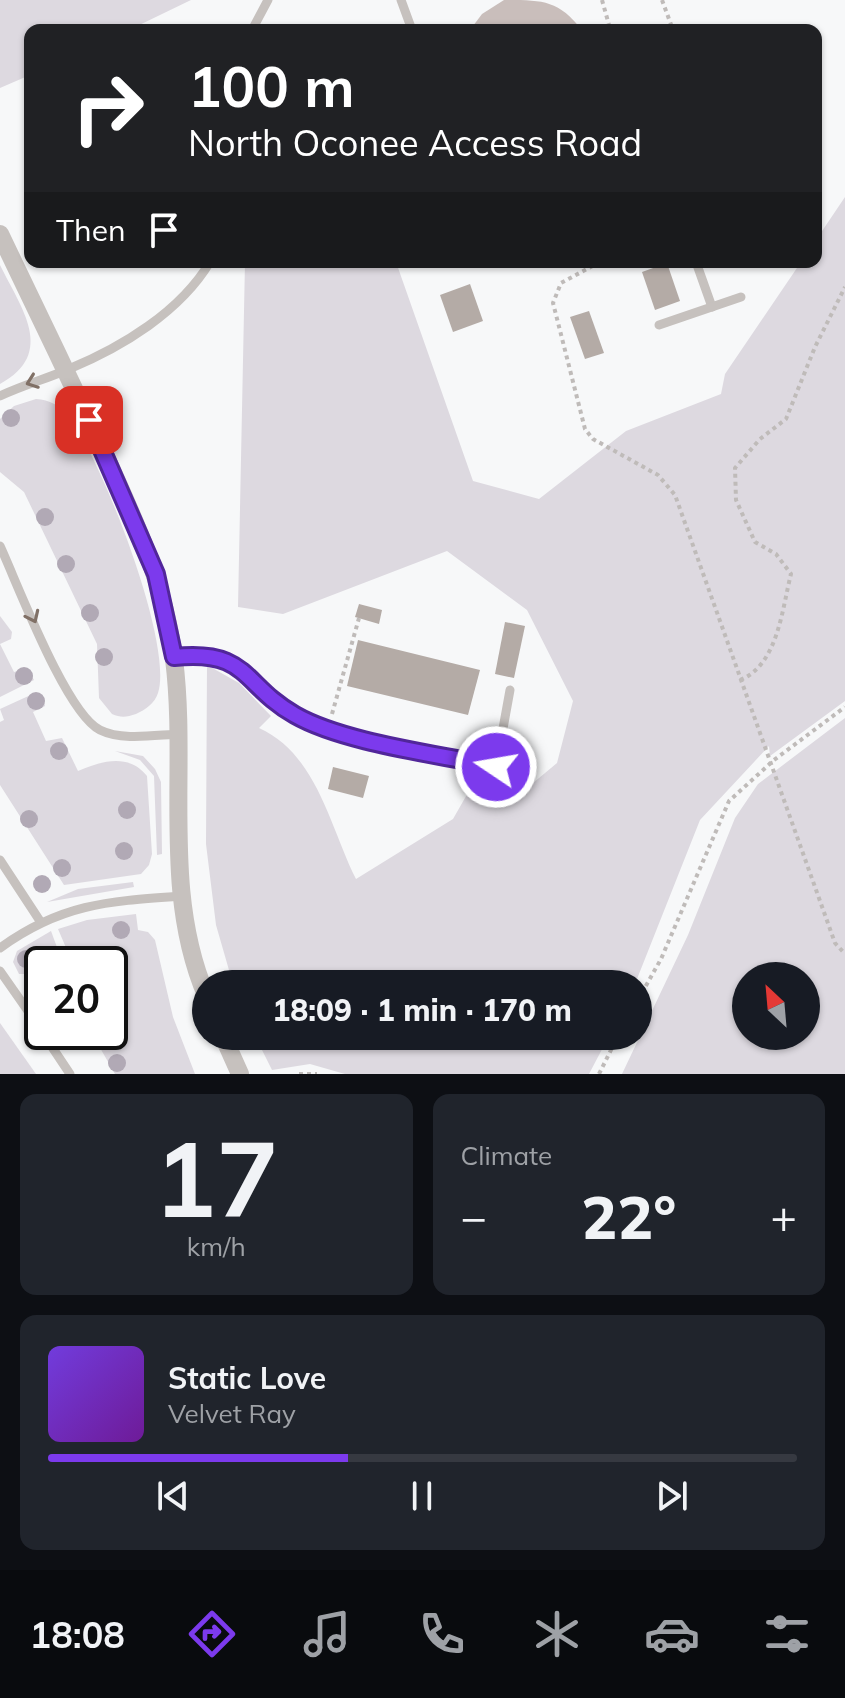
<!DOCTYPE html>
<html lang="en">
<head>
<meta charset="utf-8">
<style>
  :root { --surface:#171b24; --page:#20242c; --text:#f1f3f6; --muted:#9ea1a6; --line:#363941; --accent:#7c3aed }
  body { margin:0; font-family:Mulish,sans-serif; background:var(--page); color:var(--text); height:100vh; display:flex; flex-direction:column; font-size:30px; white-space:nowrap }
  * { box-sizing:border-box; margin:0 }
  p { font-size:26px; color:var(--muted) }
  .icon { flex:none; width:44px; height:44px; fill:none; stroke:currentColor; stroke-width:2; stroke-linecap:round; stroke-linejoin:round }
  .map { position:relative; height:1074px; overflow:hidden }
  .side { display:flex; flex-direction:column; gap:20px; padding:20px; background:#0d0f14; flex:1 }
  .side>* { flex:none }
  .banner { position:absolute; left:24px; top:24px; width:798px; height:244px; border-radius:16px; box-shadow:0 2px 6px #0004; background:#202124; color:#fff; overflow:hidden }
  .needle { width:52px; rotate:334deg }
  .controls { position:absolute; left:732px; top:962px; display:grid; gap:16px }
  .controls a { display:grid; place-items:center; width:88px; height:88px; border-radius:50%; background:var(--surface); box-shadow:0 2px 6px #0004; font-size:40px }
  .speed { position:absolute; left:24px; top:946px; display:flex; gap:16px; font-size:40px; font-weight:700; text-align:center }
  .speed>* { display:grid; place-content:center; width:104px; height:104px; border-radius:50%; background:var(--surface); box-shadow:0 2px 6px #0004; line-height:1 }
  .speed .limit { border:4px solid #111; border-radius:12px; background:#fff; color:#111 }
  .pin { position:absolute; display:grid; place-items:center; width:68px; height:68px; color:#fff; margin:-34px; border-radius:16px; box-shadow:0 4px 12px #0006 }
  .me { position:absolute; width:88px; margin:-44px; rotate:282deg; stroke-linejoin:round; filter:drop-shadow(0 0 6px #0008) }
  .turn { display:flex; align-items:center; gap:28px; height:168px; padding:0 32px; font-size:36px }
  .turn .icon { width:104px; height:104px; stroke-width:2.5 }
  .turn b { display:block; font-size:56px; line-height:68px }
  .then { display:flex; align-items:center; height:76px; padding:0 32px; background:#0003; gap:16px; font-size:30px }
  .big { font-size:60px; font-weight:800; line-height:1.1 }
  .side .card { flex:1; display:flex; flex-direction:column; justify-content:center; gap:12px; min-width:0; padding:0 28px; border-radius:16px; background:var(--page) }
  .side .dial { align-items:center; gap:0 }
  .dial b { font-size:104px; line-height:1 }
  .song { display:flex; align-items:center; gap:24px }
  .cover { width:96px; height:96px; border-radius:12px; background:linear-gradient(135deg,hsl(260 70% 55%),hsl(280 70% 35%)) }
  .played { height:8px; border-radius:4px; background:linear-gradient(90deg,var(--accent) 40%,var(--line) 40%) }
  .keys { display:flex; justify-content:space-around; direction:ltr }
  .heat { display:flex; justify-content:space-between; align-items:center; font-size:44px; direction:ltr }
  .side .tiles { flex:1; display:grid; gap:20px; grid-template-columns:1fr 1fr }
  .card:last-child { grid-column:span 2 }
  .trip { position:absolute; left:192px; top:970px; width:460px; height:80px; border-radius:40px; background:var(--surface); box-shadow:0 2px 6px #0004; font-weight:800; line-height:80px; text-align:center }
  .tabs { display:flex; height:128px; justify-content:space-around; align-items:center; background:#090b0e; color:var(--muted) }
  .tabs .icon { width:56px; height:56px }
  .tabs .on { color:var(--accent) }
  .tabs b { font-size:36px; color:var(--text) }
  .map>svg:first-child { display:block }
  .green { fill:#ddd9e0; fill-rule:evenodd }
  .water { fill:#c9bebb }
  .building { fill:#b4aba6 }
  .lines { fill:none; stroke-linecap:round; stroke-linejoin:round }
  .path { stroke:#bfbbb9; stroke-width:4; stroke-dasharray:4 4; stroke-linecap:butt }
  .service { stroke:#c6c1be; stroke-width:9 }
  .minor { stroke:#c6c1be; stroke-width:18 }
  .tree { fill:#b1a9b5 }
  .oneway { stroke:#807066 }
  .route-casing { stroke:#51269a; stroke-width:20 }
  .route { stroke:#7c3aed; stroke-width:14 }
</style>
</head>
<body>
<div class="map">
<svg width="845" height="1074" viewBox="0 0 845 1074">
  <rect width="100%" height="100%" fill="#f7f8f9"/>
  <g class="green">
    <polygon points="0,0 191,0 129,30 30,30 30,75 0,88"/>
    <path d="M845 197V701L770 756 769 746 700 820 635 984H233L216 925 206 844 207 665 239 683 271 716 259 728C317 754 330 827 356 879L453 819 473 784 527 788 557 763 573 701 527 610 447 551 283 614 238 607 245 262H396L473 481 539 499 626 431 721 394 725 374 801 262H816V240Z"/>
    <path d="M0 265C21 308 57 353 0 384Z"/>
    <path d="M36 399C50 400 59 405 68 416 101 457 174 644 158 693 155 703 145 710 136 714 127 717 121 718 112 714L99 698 97 644 24 492 0 472V419L14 406Z"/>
    <polygon points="0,616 12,632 11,639 0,644 14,672 27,668 34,680 0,697"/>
    <path d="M35 693 42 695 45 706 33 712 46 741 62 738 78 771C101 761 129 753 147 776L152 854 149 865 141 874 64 885 0 785V722L4 720 0 709Z"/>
    <path d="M845 718V1074H622L688 935 735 818 758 784ZM806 976V1036H746V976Z"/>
    <polygon points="115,751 143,756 155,769 161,782 162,854 157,855 154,776 140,760"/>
    <polygon points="133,882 134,887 47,902 78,889"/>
    <polygon points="136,914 138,930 148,932 155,940 173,1017 195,1074 115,1074 91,1032 110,1032 110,964 73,964 58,929 87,920"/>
    <polygon points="51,931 58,950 26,974 19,974 13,962 17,951"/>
    <polygon points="0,1023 36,1074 0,1074"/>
    <polygon points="255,1036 609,1036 589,1074 345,1074 310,1064 272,1070"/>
  </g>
  <path class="water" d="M504 0C543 0 558 0 582 30H470L482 14Z"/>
  <g class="building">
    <polygon points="667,263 680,301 655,310 642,272"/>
    <polygon points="470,284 483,321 453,332 440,295"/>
    <polygon points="589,311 604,353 585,359 570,317"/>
    <polygon points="359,604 382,610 379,624 355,617"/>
    <polygon points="505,622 525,626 514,678 495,674"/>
    <polygon points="358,640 480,670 468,715 347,686"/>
    <polygon points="333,767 369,776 363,798 328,789"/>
  </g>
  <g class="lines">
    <g class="path">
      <polyline points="602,0 609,25 607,30"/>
      <polyline points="662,0 673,30"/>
      <polyline points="600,262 561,283 553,303 585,429 593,439 658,475 675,495 835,943 845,954"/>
      <path d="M740 680C778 665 782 609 791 574L776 554 755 542 736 500 735 468 760 439 786 419 815 347 845 287"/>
      <polyline points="332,714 359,618"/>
      <polyline points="638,1000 661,959 729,801 774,760 845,707"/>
      <polyline points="299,1074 317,1074"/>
      <polyline points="599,1074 618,1036"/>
    </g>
    <g class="service">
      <polyline points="401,0 412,30"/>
      <polyline points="252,30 268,0"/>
      <polyline points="696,262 712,307"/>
      <polyline points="659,325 741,297"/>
      <path d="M0 396C23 385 46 379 69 369 122 347 180 312 210 262"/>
      <path d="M0 546C18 585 66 713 100 730 122 741 155 735 180 734"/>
      <path d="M174 657C249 649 241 684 294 715 343 743 439 754 496 767L510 690"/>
      <polyline points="0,860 40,921"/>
      <path d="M0 948C62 903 110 901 183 896"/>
      <polyline points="0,971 42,1031"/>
      <polyline points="42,1032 70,1074"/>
    </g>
    <g class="minor">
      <path d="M0 234C32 300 63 365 94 431 128 505 164 577 174 659 188 769 161 890 206 995"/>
      <polyline points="223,1036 240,1074"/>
    </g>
  </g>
  <g class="tree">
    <circle cx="11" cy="418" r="9"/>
    <circle cx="45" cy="517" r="9"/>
    <circle cx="66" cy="564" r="9"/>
    <circle cx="90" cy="613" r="9"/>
    <circle cx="104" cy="657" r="9"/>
    <circle cx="24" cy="676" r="9"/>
    <circle cx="36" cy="701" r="9"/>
    <circle cx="59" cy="751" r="9"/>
    <circle cx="127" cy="810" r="9"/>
    <circle cx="29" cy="819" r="9"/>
    <circle cx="124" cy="851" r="9"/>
    <circle cx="62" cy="868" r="9"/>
    <circle cx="42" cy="884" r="9"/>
    <circle cx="121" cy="930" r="9"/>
    <circle cx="26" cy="959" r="9"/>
    <circle cx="117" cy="1063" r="9"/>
  </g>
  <defs><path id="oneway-chevron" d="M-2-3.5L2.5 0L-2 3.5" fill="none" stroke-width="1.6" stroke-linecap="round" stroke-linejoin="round" transform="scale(2)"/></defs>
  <g class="oneway">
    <use href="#oneway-chevron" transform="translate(32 382) rotate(160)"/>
    <use href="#oneway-chevron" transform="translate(33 617) rotate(65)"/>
  </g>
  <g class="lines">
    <g class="route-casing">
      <path id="route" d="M89 420 156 574 174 657C249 649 242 685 295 715 344 743 438 754 496 767"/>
    </g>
    <use href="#route" class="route"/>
  </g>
</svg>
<div class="controls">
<a><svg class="needle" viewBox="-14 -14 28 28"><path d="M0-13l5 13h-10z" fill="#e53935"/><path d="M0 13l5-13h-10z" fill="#9ea1a6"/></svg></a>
</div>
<div class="speed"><div class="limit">20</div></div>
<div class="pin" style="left:89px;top:420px;background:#d93025"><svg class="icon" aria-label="arrive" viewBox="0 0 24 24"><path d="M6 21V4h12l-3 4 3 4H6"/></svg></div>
<svg class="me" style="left:496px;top:767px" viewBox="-20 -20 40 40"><circle r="17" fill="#7c3aed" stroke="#fff" stroke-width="3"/><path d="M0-11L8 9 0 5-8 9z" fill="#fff"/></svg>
<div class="trip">18:09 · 1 min · 170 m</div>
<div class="banner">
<div class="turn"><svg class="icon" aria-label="right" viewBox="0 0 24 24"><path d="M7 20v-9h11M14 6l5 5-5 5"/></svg><div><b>100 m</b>North Oconee Access Road</div></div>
<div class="then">Then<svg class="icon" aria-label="arrive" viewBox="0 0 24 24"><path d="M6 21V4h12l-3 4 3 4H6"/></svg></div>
</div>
</div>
<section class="side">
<div class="tiles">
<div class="card dial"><b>17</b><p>km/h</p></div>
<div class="card"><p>Climate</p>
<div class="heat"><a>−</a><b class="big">22°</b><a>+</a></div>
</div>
<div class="card">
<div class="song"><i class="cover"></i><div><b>Static Love</b><p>Velvet Ray</p></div></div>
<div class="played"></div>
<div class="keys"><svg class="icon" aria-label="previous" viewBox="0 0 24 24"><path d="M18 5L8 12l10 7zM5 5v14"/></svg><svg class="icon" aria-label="pause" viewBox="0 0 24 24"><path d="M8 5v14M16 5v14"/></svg><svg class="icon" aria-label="next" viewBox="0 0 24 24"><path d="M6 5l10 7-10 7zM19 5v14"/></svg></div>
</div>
</div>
</section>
<nav class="tabs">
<b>18:08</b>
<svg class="icon on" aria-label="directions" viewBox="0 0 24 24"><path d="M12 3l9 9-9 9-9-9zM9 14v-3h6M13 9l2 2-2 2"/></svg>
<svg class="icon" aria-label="music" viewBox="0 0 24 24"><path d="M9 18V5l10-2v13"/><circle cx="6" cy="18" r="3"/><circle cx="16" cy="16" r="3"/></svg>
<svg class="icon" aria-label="phone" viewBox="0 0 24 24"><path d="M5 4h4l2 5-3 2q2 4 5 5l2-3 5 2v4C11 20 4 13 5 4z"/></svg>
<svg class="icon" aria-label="climate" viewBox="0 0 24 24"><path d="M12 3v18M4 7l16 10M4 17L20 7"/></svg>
<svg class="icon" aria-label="car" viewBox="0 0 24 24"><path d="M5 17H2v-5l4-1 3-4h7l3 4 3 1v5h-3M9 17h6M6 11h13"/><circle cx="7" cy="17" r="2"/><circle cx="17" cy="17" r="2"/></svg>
<svg class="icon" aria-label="filters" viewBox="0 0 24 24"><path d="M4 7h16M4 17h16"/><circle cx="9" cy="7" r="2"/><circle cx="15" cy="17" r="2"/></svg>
</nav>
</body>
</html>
